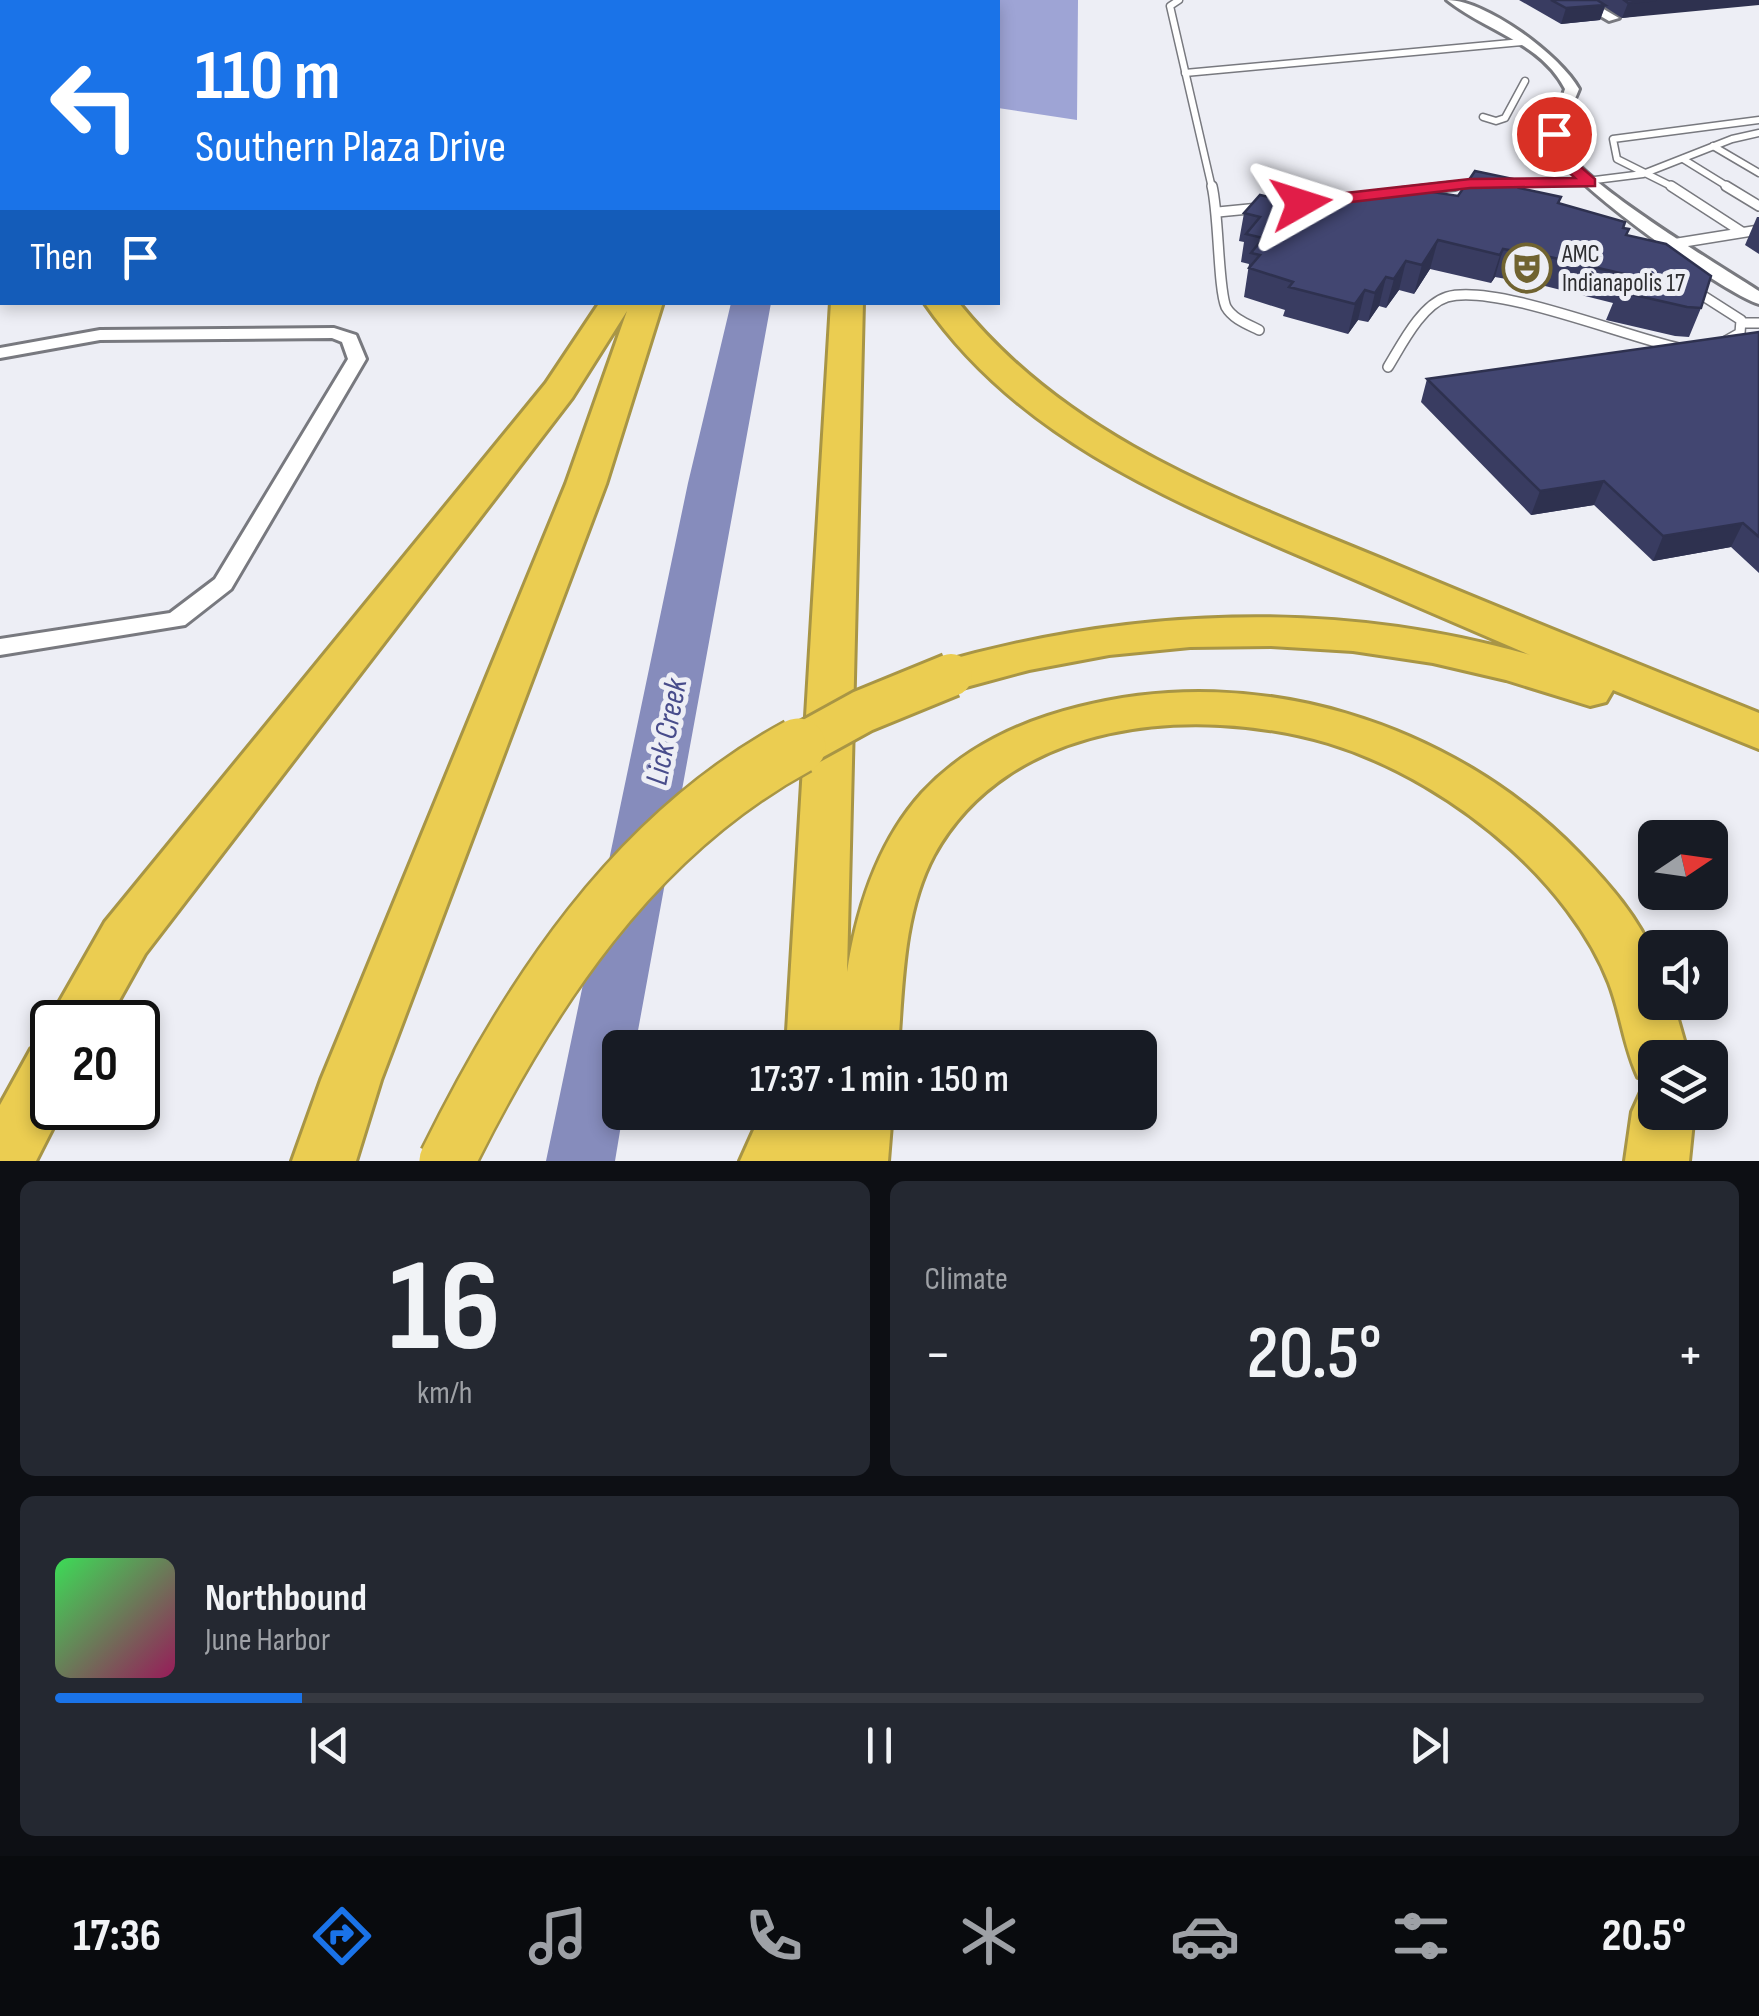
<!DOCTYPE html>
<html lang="en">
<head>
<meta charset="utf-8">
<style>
  :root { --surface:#171b24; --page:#242831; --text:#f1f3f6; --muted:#9ea1a6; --line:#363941; --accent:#1a73e8 }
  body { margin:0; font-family:"Sofia Sans Condensed",sans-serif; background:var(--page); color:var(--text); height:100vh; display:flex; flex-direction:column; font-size:38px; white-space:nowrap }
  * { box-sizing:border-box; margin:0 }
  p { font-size:32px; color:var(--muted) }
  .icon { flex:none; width:55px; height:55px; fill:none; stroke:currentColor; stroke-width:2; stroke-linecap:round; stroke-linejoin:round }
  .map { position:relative; height:1161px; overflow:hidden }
  .drawer { display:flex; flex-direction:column; gap:20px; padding:20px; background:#0d0f14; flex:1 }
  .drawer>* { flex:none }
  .top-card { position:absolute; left:0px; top:0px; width:1000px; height:305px; box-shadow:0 5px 15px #0003; background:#1a73e8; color:#fff; overflow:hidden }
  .needle { width:65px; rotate:77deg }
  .fabs { position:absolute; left:1638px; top:820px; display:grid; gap:20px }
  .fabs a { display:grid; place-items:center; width:90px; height:90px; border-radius:15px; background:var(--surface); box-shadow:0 5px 15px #0003; font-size:50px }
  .speed { position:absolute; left:30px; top:1000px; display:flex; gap:20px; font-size:50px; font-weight:700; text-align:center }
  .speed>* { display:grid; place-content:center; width:130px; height:130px; border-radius:50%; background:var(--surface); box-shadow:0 5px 15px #0003; line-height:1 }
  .speed .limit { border:5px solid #111; border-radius:15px; background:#fff; color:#111 }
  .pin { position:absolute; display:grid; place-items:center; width:85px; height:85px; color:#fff; margin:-42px; border:5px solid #fff; border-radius:50%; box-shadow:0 2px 10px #0007 }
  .me { position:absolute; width:110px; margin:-55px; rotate:84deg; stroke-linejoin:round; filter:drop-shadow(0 0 8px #0008) }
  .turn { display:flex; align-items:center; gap:35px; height:210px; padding:0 30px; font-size:45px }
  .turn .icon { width:130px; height:130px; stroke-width:2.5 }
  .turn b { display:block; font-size:70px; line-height:85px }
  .then { display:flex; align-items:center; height:95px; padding:0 30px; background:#0003; gap:20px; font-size:38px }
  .big { font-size:75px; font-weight:600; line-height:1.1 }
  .drawer .tile { flex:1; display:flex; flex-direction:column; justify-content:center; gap:15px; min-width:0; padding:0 35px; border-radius:15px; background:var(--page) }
  .drawer .dial { align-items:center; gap:0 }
  .dial b { font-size:130px; line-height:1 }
  .song { display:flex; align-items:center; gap:30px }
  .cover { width:120px; height:120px; border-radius:15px; background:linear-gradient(135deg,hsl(130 70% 55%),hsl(330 70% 35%)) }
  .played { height:10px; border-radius:5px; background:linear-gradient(90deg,var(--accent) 15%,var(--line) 15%) }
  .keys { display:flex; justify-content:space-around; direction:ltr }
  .heat { display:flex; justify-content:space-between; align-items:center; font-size:55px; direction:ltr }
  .drawer .tiles { flex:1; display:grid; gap:20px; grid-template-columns:1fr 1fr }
  .tile:last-child { grid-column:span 2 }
  .trip { position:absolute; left:602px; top:1030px; width:555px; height:100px; border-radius:15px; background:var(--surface); box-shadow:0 5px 15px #0003; font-weight:600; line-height:100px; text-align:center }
  .tabs { display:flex; height:160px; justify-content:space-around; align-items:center; background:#090b0e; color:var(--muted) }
  .tabs .icon { width:70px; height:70px }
  .tabs .active { color:var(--accent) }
  .tabs b { font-size:45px; color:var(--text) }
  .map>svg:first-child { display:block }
  .forest { fill:#9ea4d5 }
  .water { fill:#868cbc }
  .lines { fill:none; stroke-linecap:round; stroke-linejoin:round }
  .lane-far1-casing { stroke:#78797f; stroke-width:9 }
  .lane-casing { stroke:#78797f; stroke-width:12 }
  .street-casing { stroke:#78797f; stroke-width:6 }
  .highway-casing { stroke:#a89545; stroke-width:6 }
  .lane-far1 { stroke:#fff; stroke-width:6 }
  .lane { stroke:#fff; stroke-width:9 }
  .street { fill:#fff; fill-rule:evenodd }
  .highway { fill:#ebcd51; fill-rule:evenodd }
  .highway-bridge-far1-casing { stroke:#a89545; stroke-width:48; stroke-linecap:butt }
  .highway-bridge-casing { stroke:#a89545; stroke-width:60; stroke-linecap:butt }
  .highway-bridge-far1 { stroke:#ebcd51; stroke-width:42 }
  .highway-bridge { stroke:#ebcd51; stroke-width:55 }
  .wall { fill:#393c61 }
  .shaded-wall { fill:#2e314f }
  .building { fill:#424671; stroke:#2e314f; stroke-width:2.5 }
  .route { fill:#e11d48; stroke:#92132f; stroke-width:2.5 }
  .labels { text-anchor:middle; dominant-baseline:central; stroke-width:10; stroke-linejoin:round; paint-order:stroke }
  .far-poi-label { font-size:25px; fill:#2d2d30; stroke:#edeef5; text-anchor:start }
  .water-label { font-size:32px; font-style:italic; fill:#484c8b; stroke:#edeef5 }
</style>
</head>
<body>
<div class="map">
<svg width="1759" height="1161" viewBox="0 0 1759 1161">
  <rect width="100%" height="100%" fill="#edeef5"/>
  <polygon class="forest" points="938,0 1078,0 1077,120 998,108 998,2"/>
  <polygon class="water" points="731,303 771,303 635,1047 620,1048 620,1112 623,1113 615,1161 546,1161 688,483"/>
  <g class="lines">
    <g class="lane-far1-casing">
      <g id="lane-far1">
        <polyline points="1179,0 1170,6 1212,188"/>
        <polyline points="1185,73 1522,42"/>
        <polyline points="1483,117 1496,121 1505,118 1525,81"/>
        <polyline points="1713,146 1759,173"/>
        <polyline points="1683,159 1730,188"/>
        <polyline points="1587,181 1643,174 1732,139 1759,133"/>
        <polyline points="1511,183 1589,183"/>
        <polyline points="1434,188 1477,183"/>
        <polyline points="1675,188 1617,159 1613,139 1759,120"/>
      </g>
    </g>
    <g class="lane-casing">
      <g id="lane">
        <path d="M1212 186C1219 214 1218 289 1226 307 1233 319 1247 324 1259 330"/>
        <polyline points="1671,186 1742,232"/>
        <polyline points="1726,186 1759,206"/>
        <polyline points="1401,192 1455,186"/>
        <polyline points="1282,205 1358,197"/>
        <polyline points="1218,212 1259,208"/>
        <polyline points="1678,243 1759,230"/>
        <polyline points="1694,290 1741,320 1740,333 1726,341"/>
        <polyline points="1742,323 1759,323"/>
        <path d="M1388 367C1401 346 1421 305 1447 297 1494 283 1626 337 1679 348"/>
      </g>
    </g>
    <g class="street-casing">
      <g id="street">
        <path d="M1447 0C1486 0 1560 55 1579 89 1573 105 1560 123 1562 141 1566 174 1725 269 1759 291V304C1723 293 1554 174 1548 140L1565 89C1541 42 1485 31 1447 0Z"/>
        <polygon points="1573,0 1588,0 1619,18 1609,21"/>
        <polygon points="0,102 2,103 2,113 0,113"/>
        <polygon points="334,328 356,335 366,359 231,589 185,625 0,655 0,639 170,613 215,579 348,359 342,342 332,338 100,340 0,358 0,348 100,330"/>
      </g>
    </g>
    <g class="highway-casing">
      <g id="highway">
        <rect x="736" y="0" width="22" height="2"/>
        <rect x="855" y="0" width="22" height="2"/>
        <polygon points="600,302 663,302 606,484 381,1080 356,1161 292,1161 321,1080 566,484 627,311 572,398 145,954 107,1022 52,1022 52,1032 48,1022 105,922 546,383"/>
        <path d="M831 302H863L847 972C857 908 877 843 922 793 965 747 1019 722 1079 707 1256 661 1453 723 1579 853 1607 882 1640 919 1654 957 1658 970 1655 989 1655 1002H1673L1689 1058H1655V1083L1638 1077C1624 1047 1621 1014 1609 983 1590 933 1550 884 1511 849 1459 802 1394 763 1328 743 1194 704 1009 719 934 855 903 913 903 984 898 1048H786Z"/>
        <path d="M924 302H958C1069 440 1228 495 1387 561 1511 613 1635 663 1759 713V749L1613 690 1606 702 1590 706 1506 680 1433 663 1353 651 1271 646 1190 647 1109 655 1029 670 951 691 935 686 928 675 935 664C1129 608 1334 599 1530 655 1457 624 1385 592 1312 561 1167 499 1017 437 924 302Z"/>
        <polygon points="52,1041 52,1108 63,1108 36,1161 0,1161 0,1105 31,1049"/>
        <polygon points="1655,1087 1655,1112 1694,1112 1689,1161 1625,1161 1632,1112 1641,1092"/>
        <polygon points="762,1112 892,1112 888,1161 740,1161"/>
      </g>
    </g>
    <use href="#lane-far1" class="lane-far1"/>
    <use href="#lane" class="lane"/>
    <use href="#street" class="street"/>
    <use href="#highway" class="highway"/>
    <g class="highway-bridge-far1-casing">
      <polyline id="highway-bridge-far1" points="794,749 863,711 951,675"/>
    </g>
    <g class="highway-bridge-casing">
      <path id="highway-bridge" d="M447 1161C528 997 632 836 798 746"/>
    </g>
    <use href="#highway-bridge-far1" class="highway-bridge-far1"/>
    <use href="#highway-bridge" class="highway-bridge"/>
  </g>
  <g class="wall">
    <polygon points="1519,0 1759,0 1622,18 1605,7 1600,20 1561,24"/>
    <polygon points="1521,188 1561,197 1559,204 1623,228 1626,235 1701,308 1689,337 1675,336 1606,320 1613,303 1541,285 1495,277 1491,283 1430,269 1414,294 1399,290 1386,308 1379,306 1368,322 1358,320 1348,334 1283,316 1285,310 1244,297 1249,264 1241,262 1244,242 1239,241 1244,213 1328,211"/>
    <polygon points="1757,217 1759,217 1759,254 1745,245"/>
    <polygon points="1759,332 1759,573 1731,547 1653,561 1594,505 1531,515 1421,402 1427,379"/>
  </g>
  <g class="shaded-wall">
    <polygon points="1656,0 1759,0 1759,5 1622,18 1628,3"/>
    <polygon points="1605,5 1600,20 1561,24 1566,8"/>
    <polygon points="1438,240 1430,269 1414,294 1422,265"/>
    <polygon points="1503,249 1495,277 1491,283 1500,255"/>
    <polygon points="1406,261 1399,290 1386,308 1394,279"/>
    <polygon points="1386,277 1379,306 1368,322 1375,293"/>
    <polygon points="1365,290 1358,320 1348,334 1355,304"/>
    <polygon points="1604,481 1594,505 1531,515 1540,491"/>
    <polygon points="1743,523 1731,547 1653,561 1663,536"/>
  </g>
  <g class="building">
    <polygon points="0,0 175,0 174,2 2,2 2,66 0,66 1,12 0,12"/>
    <polygon points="270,0 375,0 373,2 267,2"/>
    <polygon points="444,0 545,0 542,2 441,2"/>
    <polygon points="616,0 649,0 647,2 614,2"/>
    <polygon points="1551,0 1597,0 1605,5 1566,8"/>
    <polygon points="1624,0 1656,0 1628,3"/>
    <polygon points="1475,171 1523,181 1519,188 1561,197 1558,203 1625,222 1623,228 1629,229 1626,235 1666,244 1711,276 1701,308 1687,307 1617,291 1624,274 1550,257 1503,249 1500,255 1438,240 1422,265 1406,261 1394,279 1386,277 1375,293 1365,290 1355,304 1289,287 1293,282 1249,268 1260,255 1251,253 1263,238 1246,234 1260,217 1244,213 1260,195 1328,211 1349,197 1378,190 1413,189 1458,196"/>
    <polygon points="1759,332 1759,537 1743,523 1663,536 1604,481 1540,491 1427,379"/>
  </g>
  <polygon class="route" points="1554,130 1561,134 1568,156 1595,179 1595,186 1470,188 1301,208 1293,203 1301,198 1470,179 1575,178 1554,158 1547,134"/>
  <defs>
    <g id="theatre-ring" transform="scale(2.5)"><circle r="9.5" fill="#edeef5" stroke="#706330" stroke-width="1.5"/><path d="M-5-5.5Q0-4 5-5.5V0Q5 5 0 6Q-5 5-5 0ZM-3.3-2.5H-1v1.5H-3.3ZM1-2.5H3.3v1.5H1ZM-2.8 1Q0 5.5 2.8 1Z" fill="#706330"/></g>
  </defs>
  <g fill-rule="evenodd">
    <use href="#theatre-ring" x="1527" y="268"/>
  </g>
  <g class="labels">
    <g class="far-poi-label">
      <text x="1562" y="254">AMC<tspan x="1562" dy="29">Indianapolis 17</tspan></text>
    </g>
    <g class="water-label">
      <text transform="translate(667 732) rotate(-79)">Lick Creek</text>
    </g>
  </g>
</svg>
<div class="fabs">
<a><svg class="needle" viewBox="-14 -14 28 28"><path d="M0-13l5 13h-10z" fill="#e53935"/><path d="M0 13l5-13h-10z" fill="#9ea1a6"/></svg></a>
<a><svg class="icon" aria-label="sound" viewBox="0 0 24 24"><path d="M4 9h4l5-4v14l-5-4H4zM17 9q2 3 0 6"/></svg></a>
<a><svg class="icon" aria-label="layers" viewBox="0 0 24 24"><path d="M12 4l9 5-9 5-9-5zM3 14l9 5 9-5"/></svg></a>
</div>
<div class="speed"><div class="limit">20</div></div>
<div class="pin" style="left:1554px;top:134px;background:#d93025"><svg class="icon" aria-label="arrive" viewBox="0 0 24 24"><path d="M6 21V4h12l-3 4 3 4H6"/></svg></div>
<svg class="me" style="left:1301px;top:203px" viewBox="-20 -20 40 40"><path d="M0-17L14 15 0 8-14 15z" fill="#e11d48" stroke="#fff" stroke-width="4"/></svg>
<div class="trip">17:37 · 1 min · 150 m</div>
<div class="top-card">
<div class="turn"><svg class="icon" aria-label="left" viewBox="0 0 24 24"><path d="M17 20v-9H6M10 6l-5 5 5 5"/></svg><div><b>110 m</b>Southern Plaza Drive</div></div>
<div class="then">Then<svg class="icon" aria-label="arrive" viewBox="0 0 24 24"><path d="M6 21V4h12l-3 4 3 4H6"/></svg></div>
</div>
</div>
<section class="drawer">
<div class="tiles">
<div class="tile dial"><b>16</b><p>km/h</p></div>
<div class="tile"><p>Climate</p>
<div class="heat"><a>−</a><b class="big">20.5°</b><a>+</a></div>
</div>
<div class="tile">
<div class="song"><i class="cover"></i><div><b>Northbound</b><p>June Harbor</p></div></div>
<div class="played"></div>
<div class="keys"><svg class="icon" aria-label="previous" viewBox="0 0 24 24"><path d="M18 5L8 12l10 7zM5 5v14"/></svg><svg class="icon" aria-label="pause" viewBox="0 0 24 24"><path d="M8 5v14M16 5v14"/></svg><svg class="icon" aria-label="next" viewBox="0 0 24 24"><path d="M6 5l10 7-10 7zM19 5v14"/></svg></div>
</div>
</div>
</section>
<nav class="tabs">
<b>17:36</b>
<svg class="icon active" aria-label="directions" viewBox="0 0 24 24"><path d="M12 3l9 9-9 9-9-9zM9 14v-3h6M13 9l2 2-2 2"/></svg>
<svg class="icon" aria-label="music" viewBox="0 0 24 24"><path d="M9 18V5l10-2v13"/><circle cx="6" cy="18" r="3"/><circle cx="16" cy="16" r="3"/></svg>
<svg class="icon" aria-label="phone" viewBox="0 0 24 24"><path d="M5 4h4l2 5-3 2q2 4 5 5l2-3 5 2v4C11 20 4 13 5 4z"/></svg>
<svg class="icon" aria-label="climate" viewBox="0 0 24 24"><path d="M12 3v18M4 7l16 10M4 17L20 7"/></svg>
<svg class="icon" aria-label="car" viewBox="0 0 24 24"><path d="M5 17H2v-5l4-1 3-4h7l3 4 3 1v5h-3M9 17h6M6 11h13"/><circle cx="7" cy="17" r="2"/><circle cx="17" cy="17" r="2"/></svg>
<svg class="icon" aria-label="filters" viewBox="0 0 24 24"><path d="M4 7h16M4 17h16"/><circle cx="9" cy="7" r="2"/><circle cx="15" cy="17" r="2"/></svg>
<b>20.5°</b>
</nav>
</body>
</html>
